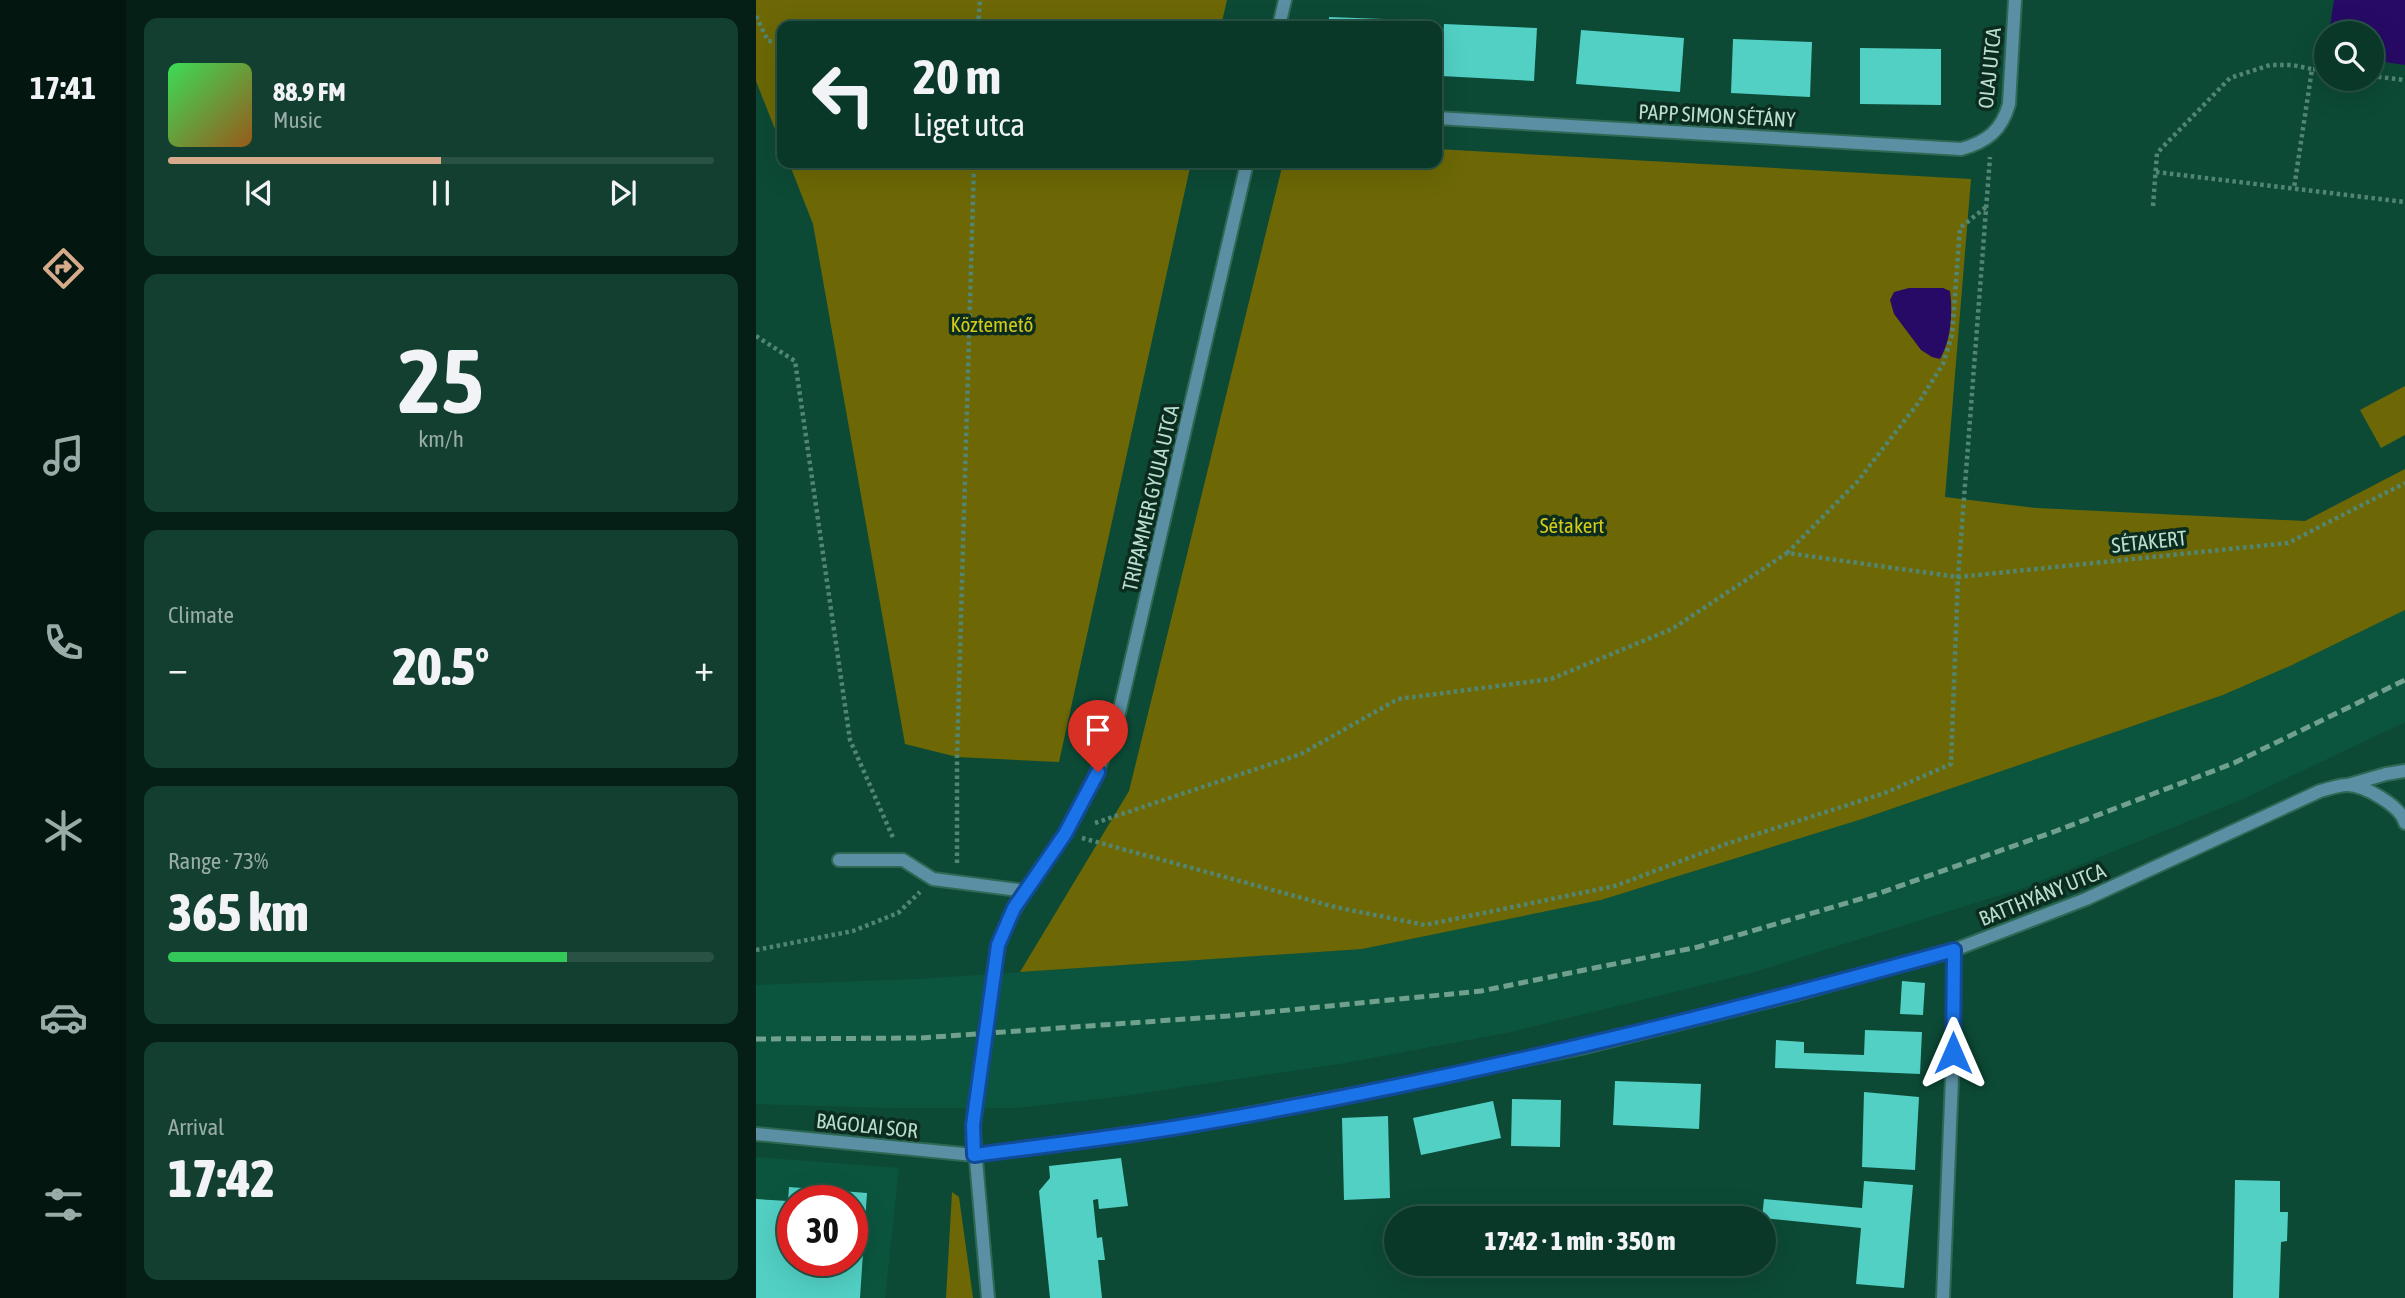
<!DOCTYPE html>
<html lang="en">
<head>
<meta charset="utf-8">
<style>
  :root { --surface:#093828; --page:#123f30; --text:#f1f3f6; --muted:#99aca8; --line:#295245; --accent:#d6ab8b }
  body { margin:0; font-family:"Asap Condensed",sans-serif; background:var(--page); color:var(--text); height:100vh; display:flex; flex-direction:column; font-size:26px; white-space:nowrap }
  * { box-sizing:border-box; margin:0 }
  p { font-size:23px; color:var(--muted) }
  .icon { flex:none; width:38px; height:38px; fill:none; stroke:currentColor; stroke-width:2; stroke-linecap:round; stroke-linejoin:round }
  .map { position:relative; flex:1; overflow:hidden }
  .details { display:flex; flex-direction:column; gap:18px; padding:18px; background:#051f16; width:630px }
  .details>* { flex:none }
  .hud { position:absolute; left:21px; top:21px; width:665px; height:147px; border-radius:14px; box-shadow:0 7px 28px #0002,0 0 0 2px var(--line); background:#093828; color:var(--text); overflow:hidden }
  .buttons { position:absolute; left:1558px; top:21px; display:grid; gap:14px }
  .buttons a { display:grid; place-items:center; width:70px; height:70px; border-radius:50%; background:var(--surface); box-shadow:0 7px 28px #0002,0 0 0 2px var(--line); font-size:35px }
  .speed { position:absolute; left:21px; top:1185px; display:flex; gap:14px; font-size:35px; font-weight:700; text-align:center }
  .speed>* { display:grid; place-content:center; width:91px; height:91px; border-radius:50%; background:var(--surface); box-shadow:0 7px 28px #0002,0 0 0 2px var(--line); line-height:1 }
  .speed .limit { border:10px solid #d22; background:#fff; color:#111 }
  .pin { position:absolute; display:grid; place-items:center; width:60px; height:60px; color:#fff; margin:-72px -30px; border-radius:50% 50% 50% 0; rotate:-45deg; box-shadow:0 0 7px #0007 }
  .pin .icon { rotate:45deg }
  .me { position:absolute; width:77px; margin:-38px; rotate:0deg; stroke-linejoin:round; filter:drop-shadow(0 0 5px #0008) }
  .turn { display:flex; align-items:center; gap:24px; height:147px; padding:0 21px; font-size:32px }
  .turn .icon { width:91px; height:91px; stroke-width:2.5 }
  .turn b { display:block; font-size:49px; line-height:60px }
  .big { font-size:52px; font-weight:800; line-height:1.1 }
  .details .tile { flex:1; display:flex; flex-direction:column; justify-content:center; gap:10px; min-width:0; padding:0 24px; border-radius:14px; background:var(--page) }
  .details .dial { align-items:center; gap:0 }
  .dial b { font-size:91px; line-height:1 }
  .song { display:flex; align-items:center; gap:21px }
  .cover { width:84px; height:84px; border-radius:10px; background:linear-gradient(135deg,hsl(130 70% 55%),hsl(30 70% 35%)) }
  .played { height:7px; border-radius:4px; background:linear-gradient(90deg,var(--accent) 50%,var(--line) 50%) }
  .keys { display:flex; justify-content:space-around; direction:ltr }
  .heat { display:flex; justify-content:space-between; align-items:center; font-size:38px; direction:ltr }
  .charge { height:10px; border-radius:5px; background:linear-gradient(90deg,#34c759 73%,var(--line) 0) }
  .trip { position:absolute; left:628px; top:1206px; width:392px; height:70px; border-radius:35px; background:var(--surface); box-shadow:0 7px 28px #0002,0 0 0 2px var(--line); font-weight:800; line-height:70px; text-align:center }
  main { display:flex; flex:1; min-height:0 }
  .tabs { display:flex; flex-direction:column; width:126px; justify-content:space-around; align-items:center; background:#041610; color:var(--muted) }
  .tabs .icon { width:49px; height:49px }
  .tabs .current { color:var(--accent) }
  .tabs b { font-size:32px; color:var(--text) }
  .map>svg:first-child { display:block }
  .built { fill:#0b553e; fill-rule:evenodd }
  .green { fill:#6d6805 }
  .water { fill:#260a65 }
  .building { fill:#52d0c4; fill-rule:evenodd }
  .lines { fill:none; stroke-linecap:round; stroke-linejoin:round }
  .minor-casing { stroke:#2f6854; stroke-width:16 }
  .path { stroke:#528673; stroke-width:4.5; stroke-dasharray:3.5 3.5; stroke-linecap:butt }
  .minor { stroke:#5b8fa4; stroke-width:12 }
  .rail { stroke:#71a08e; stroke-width:5; stroke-dasharray:10 5; stroke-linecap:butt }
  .minor-bridge-casing { stroke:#2f6854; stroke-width:16; stroke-linecap:butt }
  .minor-bridge { stroke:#5b8fa4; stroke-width:12 }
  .route-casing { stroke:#114b97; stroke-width:18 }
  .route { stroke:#1a73e8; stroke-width:12 }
  .labels { text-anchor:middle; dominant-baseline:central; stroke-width:7; stroke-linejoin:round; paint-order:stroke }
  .street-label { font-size:21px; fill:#badecd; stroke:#0c2c20 }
  .park-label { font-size:21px; fill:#d4ca1a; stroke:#0c2c20 }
</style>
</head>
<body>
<main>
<nav class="tabs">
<b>17:41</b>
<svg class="icon current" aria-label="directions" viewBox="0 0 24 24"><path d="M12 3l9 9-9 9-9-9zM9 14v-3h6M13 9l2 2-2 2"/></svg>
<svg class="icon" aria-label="music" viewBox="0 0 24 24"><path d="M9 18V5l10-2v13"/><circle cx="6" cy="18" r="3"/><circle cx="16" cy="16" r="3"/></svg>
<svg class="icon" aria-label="phone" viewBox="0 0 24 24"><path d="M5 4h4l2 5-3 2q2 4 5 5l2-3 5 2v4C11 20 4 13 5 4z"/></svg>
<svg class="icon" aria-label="climate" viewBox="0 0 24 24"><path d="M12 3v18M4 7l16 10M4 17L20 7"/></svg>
<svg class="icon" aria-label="car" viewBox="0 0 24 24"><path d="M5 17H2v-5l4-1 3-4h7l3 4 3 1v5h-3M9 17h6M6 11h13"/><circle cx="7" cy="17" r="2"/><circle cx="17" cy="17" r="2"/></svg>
<svg class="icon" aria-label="filters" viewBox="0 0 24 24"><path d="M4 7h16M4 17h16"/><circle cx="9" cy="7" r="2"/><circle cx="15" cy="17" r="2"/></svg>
</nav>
<section class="details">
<div class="tile">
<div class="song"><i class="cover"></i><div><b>88.9 FM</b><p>Music</p></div></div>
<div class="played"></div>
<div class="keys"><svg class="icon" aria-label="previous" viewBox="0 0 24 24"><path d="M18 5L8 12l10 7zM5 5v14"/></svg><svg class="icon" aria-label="pause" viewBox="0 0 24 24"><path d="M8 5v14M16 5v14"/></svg><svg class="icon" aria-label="next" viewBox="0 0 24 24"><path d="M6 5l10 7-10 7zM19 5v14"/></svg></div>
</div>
<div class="tile dial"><b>25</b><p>km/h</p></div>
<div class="tile"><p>Climate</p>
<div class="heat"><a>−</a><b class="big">20.5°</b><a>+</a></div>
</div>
<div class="tile"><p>Range · 73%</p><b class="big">365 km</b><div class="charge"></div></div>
<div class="tile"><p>Arrival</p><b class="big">17:42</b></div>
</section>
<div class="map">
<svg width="1649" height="1298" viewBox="0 0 1649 1298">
  <rect width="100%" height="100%" fill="#0c4a36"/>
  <g class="built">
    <polygon points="1649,610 1649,722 1487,799 1267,888 995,973 755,1032 589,1063 360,1097 260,1108 138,1108 0,1104 0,985 162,979 606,949 845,900 1103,820 1467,695 1534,666"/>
    <path d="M0 1157 143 1168 129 1298H0ZM37 1200H96V1260H37Z"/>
  </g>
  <g class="green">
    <polygon points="0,0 471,0 465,26 26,26 26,147 0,81"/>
    <polygon points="681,149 1215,179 1189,497 1281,508 1549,521 1649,469 1649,610 1534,666 1467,695 1103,820 845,900 606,949 264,972 373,791 527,163 681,163"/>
    <polygon points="33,163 435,163 303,762 201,757 149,744 57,224"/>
    <polygon points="1649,386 1649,435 1625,448 1604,410"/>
    <polygon points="196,1192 203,1197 217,1298 190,1298"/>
  </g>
  <g class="water">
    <polygon points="1578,0 1649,0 1649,65 1615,60 1615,33 1573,33"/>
    <path d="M1153 288H1187L1194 291C1197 313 1195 340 1184 359L1176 357 1165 350 1138 314 1134 300 1138 292Z"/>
  </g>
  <g class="building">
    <polygon points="573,17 655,20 655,26 573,26"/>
    <polygon points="688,24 781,28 778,81 685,76"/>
    <polygon points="825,30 928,38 924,92 820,84"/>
    <polygon points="977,39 1056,42 1054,97 975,93"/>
    <polygon points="1104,48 1185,49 1185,105 1104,104"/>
    <polygon points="1146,981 1169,983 1167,1015 1144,1014"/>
    <polygon points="1109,1030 1166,1032 1164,1074 1019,1068 1020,1040 1048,1042 1048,1053 1108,1055"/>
    <polygon points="859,1081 945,1084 943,1129 857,1125"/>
    <polygon points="1108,1092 1163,1097 1159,1170 1106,1167"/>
    <polygon points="756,1099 805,1100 804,1147 755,1146"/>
    <polygon points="737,1101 745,1138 665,1155 657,1118"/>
    <polygon points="632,1116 634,1198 588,1200 586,1118"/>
    <polygon points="365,1158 372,1206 343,1209 342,1199 337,1200 341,1238 346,1237 349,1260 342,1260 346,1298 294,1298 283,1191 294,1178 293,1166"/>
    <polygon points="1479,1180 1524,1181 1524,1212 1532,1212 1531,1241 1525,1242 1523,1298 1477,1298"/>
    <polygon points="1108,1181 1157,1185 1148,1288 1100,1284 1105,1228 1006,1218 1008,1199 1106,1208"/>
    <path d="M33 1187 111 1193 104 1298H0V1199L32 1201ZM37 1200H96V1260H37Z"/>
  </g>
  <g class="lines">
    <g class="minor-casing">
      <g id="minor">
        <polyline points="523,26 529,0"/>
        <path d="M681 118 1205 149C1231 142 1246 130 1253 104L1259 0"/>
        <polyline points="1592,785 1630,774 1649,771"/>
        <polyline points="83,860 147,860 177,879 270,891"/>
        <path d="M242 945C257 904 284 871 308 835 333 796 349 756 363 713L491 163"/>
        <polyline points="217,1125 232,1298"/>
        <path d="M0 1134 218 1155 422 1127 613 1091 825 1048 1037 995 1198 950 1330 899 1564 791C1572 789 1583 785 1591 785 1608 785 1645 806 1649 823"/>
        <polyline points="1187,1298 1197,1053 1198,950"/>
      </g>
    </g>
    <g class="path">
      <polyline points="0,16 12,41 26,42"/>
      <polyline points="222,26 224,0"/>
      <polyline points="1557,69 1570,70"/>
      <polyline points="1615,76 1649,80"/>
      <polyline points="1400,172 1649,202"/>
      <polyline points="1397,206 1401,153 1474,78 1514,65 1536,65 1556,69 1538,188"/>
      <polyline points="0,336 39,361 94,740 138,840"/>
      <polyline points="1031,553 1101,482 1163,402 1187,364 1196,335 1204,228 1230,207"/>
      <polyline points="339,823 545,754 642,699 795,679 916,629 1031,553 1202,577 1532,543 1649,483"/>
      <polyline points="326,838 579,907 669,925 859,886 970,844 1129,793 1195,764 1202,577 1234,157"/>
      <polyline points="201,863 201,757 218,163"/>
      <polyline points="0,950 97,931 142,913 164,892"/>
    </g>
    <use href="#minor" class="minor"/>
    <polyline class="rail" points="0,1039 164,1038 472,1016 725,991 942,947 1121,894 1300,831 1478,763 1649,680"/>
    <g class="minor-bridge-casing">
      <polyline id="minor-bridge" points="217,1125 242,945"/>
    </g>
    <use href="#minor-bridge" class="minor-bridge"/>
  </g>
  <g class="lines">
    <g class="route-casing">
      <path id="route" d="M342 772 309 834 258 908 242 945 217 1125 218 1155C286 1146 355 1138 423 1127 685 1083 942 1021 1198 950L1197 1053"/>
    </g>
    <use href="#route" class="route"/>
  </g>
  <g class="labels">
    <g class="street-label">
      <text transform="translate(1233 68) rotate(-84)">OLAJ UTCA</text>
      <text transform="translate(961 115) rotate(3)">PAPP SIMON SÉTÁNY</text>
      <text transform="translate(394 498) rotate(-77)">TRIPAMMER GYULA UTCA</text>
      <text transform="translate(1393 541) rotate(-6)">SÉTAKERT</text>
      <text transform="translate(1286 894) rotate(-22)">BATTHYÁNY UTCA</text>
      <text transform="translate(111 1125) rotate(6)">BAGOLAI SOR</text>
    </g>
    <g class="park-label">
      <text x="236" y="324">Köztemető</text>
      <text x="816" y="525">Sétakert</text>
    </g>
  </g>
</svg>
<div class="buttons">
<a><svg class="icon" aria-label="search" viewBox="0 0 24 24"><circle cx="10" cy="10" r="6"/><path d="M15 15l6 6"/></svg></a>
</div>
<div class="speed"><div class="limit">30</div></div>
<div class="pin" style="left:342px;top:772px;background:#d93025"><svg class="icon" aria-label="arrive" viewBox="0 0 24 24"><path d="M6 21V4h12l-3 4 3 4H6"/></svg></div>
<svg class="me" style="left:1197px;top:1053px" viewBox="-20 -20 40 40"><path d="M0-17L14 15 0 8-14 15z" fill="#1a73e8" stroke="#fff" stroke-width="4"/></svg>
<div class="trip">17:42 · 1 min · 350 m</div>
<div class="hud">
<div class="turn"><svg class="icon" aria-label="left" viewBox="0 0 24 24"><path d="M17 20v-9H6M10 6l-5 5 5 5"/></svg><div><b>20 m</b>Liget utca</div></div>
</div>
</div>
</main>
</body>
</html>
